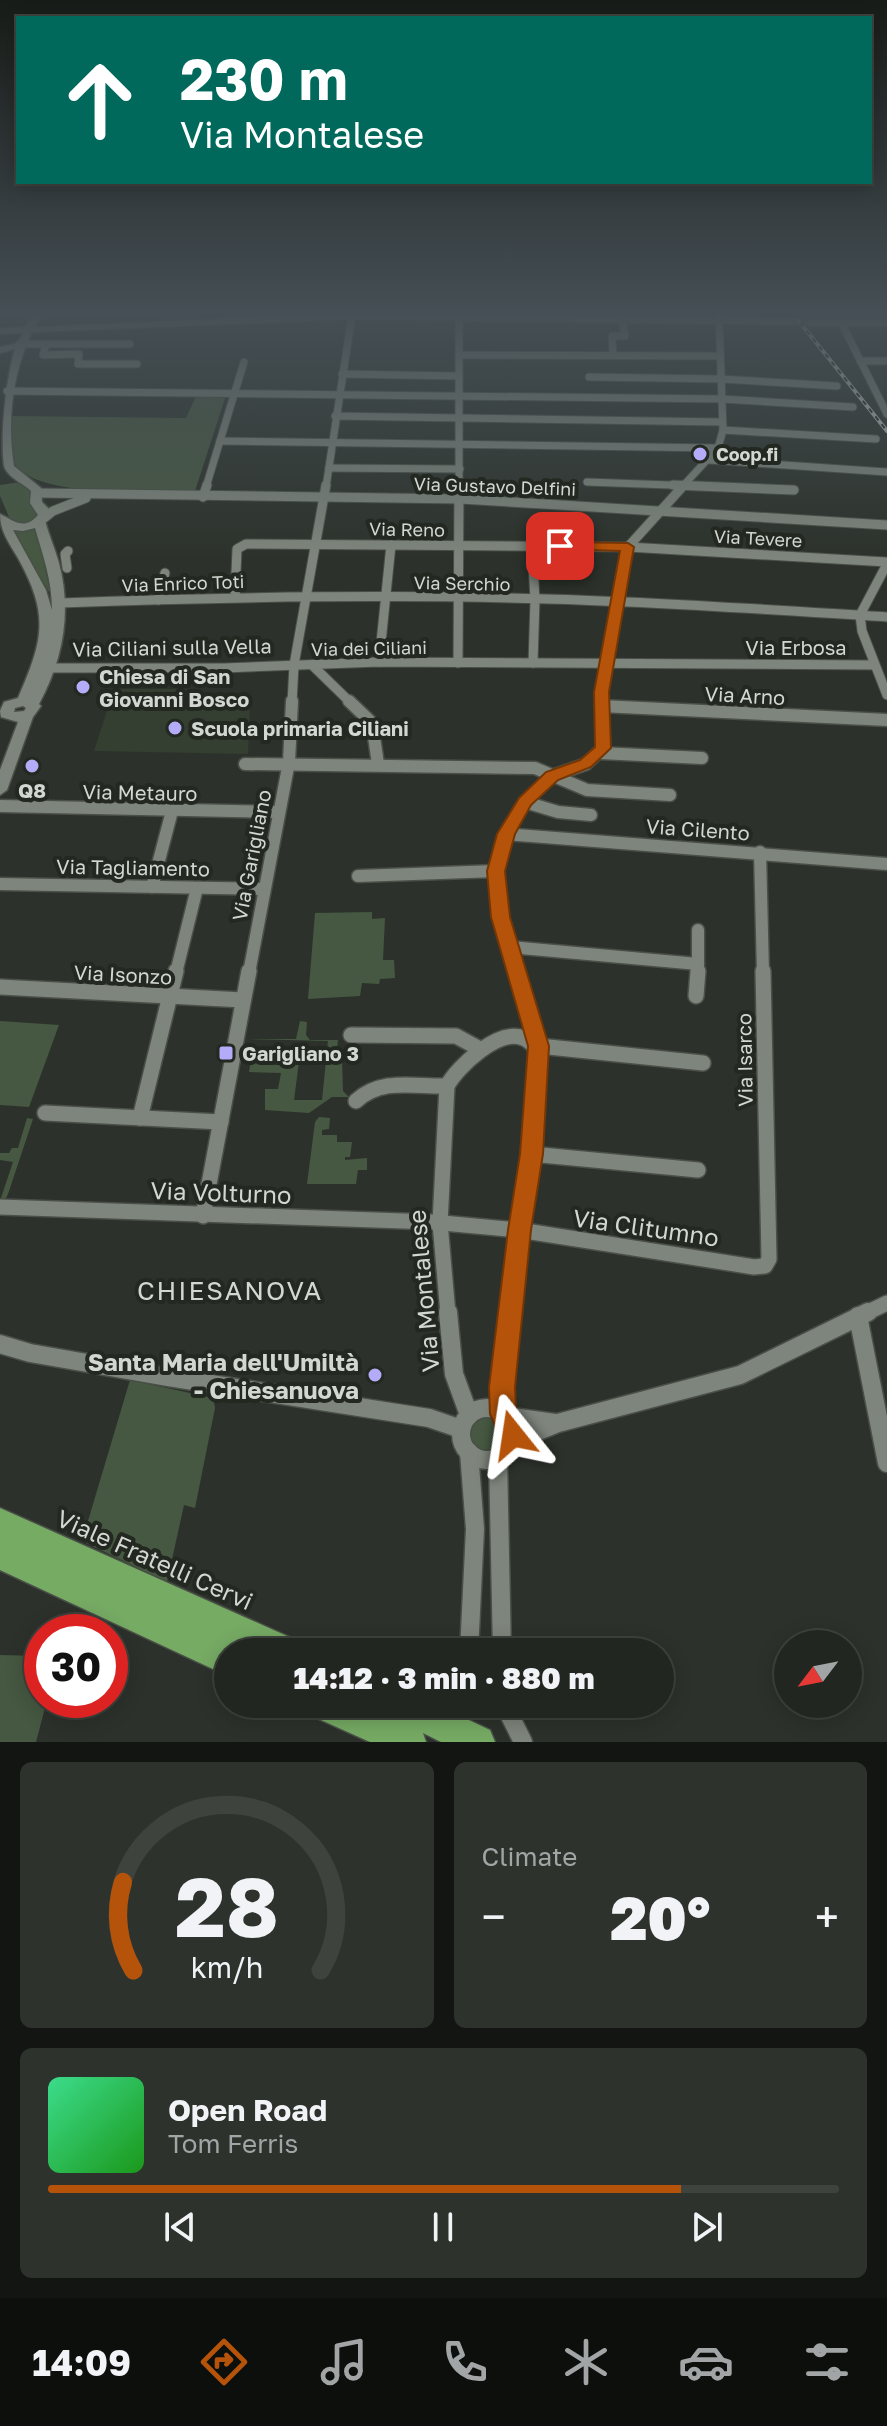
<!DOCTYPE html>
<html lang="en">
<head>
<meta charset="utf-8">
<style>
  :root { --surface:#212620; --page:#2d322d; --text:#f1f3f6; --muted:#a2a5a5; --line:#3e433e; --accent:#b45309 }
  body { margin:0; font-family:"Golos Text",sans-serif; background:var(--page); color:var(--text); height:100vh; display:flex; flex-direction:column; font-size:30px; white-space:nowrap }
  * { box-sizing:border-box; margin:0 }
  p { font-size:26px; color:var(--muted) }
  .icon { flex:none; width:44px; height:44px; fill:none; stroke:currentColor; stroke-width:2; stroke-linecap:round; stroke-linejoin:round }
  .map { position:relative; height:1742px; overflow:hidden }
  .details { display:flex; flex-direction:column; gap:20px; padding:20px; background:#121512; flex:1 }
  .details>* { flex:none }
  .top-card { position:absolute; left:16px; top:16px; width:856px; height:168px; border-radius:0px; box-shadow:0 4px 20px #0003,0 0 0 2px var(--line); background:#00695c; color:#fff; overflow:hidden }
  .needle { width:52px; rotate:238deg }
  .controls { position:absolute; left:774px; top:1630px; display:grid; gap:16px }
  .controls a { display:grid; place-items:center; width:88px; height:88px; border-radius:50%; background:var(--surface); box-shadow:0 4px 20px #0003,0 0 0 2px var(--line); font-size:40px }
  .speed { position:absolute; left:24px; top:1614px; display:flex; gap:16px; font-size:40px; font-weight:700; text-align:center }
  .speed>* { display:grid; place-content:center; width:104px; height:104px; border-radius:50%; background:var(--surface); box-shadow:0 4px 20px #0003,0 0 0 2px var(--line); line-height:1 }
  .speed .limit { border:12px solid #d22; background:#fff; color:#111 }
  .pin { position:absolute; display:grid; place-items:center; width:68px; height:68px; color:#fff; margin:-34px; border-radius:16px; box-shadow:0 4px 12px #0006 }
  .me { position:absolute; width:88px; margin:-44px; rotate:345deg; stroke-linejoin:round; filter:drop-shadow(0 0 6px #0008) }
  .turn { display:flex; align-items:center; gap:28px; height:168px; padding:0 32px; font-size:36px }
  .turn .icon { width:104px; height:104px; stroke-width:2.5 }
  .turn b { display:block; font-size:56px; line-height:68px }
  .big { font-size:60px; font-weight:800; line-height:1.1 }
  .details .card { flex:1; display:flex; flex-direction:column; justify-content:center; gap:12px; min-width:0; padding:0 28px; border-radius:12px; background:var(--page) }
  .details .dial { align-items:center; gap:0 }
  .dial svg { height:208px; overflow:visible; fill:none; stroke:var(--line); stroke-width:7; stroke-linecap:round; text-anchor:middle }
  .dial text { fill:var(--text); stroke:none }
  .song { display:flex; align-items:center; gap:24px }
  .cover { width:96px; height:96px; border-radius:12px; background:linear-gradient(135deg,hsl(150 70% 55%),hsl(120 70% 35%)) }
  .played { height:8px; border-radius:4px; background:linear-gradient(90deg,var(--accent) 80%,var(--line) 80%) }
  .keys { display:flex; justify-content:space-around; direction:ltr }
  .heat { display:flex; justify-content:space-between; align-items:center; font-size:44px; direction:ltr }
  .details .tiles { flex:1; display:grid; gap:20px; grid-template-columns:1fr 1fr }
  .card:last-child { grid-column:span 2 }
  .trip { position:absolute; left:214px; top:1638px; width:460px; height:80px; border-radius:40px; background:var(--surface); box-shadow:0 4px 20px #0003,0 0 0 2px var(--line); font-weight:800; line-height:80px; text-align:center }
  .menu { display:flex; height:128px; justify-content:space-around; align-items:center; background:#0d0f0d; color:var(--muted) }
  .menu .icon { width:56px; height:56px }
  .menu .selected { color:var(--accent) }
  .menu b { font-size:36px; color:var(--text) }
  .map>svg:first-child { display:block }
  .built { fill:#343e31 }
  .green { fill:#465841 }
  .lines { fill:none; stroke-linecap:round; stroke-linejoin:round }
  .minor-far4-casing { stroke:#4a4f48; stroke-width:9 }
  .minor-far3-casing { stroke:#4a4f48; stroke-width:11 }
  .minor-far2-casing { stroke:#4a4f48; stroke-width:15 }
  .minor-far1-casing { stroke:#4a4f48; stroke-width:18 }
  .minor-casing { stroke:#4a4f48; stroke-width:21 }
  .tertiary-casing { stroke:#4a4f48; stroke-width:3 }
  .primary-casing { stroke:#4a4f48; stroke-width:3 }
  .minor-far4 { stroke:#7e857c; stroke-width:7 }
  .minor-far3 { stroke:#7e857c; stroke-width:9 }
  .minor-far2 { stroke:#7e857c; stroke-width:12 }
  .minor-far1 { stroke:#7e857c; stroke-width:15 }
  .minor { stroke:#7e857c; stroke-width:18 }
  .tertiary { fill:#7e857c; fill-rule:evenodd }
  .primary { fill:#76ab64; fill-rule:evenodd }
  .rail-casing { stroke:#bfc4be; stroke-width:4 }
  .rail { stroke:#232821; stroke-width:2; stroke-dasharray:5; stroke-linecap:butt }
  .route { fill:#b45309; stroke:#753606; stroke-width:2 }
  .poi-dot { fill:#b4acf9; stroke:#232821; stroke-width:3 }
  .labels { text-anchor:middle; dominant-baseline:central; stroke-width:8; stroke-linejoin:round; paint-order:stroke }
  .far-poi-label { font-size:18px; font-weight:bold; fill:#d3d7d2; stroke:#232821; text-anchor:start }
  .far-street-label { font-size:18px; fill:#d3d7d2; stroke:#232821 }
  .street-label { font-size:20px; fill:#d3d7d2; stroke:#232821 }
  .poi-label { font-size:20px; font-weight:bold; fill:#d3d7d2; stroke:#232821; text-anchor:start }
  .near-street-label { font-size:24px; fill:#d3d7d2; stroke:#232821 }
  .near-poi-label { font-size:24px; font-weight:bold; fill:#d3d7d2; stroke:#232821; text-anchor:end }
  .near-neighbourhood-label { font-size:26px; letter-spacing:2px; fill:#d3d7d2; stroke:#232821 }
</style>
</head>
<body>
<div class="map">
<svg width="887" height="1742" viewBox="0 0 887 1742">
  <rect width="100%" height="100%" fill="#2c322b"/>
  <polygon class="built" points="114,689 187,689 183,705 250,705 248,754 94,751"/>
  <g class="green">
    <path d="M197 394 226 395 195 491C156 490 29 501 12 459 8 446 8 429 7 416L186 418Z"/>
    <polygon points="20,482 31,488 42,513 30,525 12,524 0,496 0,485"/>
    <polygon points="36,526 50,591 49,592 12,530"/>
    <polygon points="372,912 372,919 385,918 383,960 394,960 395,978 380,979 379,984 362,983 360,996 308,999 315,913"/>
    <polygon points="0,1021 59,1025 29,1107 0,1105"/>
    <polygon points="300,1021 307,1022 306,1035 310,1040 338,1040 336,1058 342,1058 343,1091 349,1097 332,1097 309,1113 265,1110 265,1089 278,1089 281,1073 249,1072 252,1054 268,1054 267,1061 299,1062 294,1100 322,1100 328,1041 247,1039 296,1039"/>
    <polygon points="319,1117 330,1118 329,1129 322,1130 322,1135 337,1135 337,1142 352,1142 350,1157 345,1157 345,1160 367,1158 367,1170 358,1170 356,1184 307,1184 315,1122"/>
    <polygon points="27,1118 33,1119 8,1194 6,1198 1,1198 13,1162 0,1160 0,1153 9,1153 12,1148 18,1148"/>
    <polygon points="130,1380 213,1398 215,1408 195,1508 184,1505 167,1582 82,1541"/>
    <circle cx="487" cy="1434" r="18"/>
    <polygon points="0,1655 42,1656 42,1700 47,1700 36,1742 0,1742"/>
  </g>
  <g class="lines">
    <g class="minor-far4-casing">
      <g id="minor-far4">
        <polyline points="842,324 887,414"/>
        <polyline points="19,344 130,344"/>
        <polyline points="46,344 43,355 79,354 78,364 137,364"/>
        <polyline points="459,355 719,356"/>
        <polyline points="613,355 612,336 625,336 622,319"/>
        <polyline points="860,361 887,361"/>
        <polyline points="342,374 459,376"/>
        <polyline points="589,377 721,379 837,386"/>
        <polyline points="7,391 722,399 853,407"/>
        <polyline points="335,416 722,422"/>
        <polyline points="723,430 876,439"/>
        <polyline points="220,441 718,448"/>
        <polyline points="709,460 887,472"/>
        <polyline points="329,468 460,469"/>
        <polyline points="587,482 725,487"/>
        <polyline points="206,487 244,362"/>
        <polyline points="326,487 352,315"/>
        <polyline points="459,487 459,315"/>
        <polyline points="682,487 718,448 723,430 719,315"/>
      </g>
    </g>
    <g class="minor-far3-casing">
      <g id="minor-far3">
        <polyline points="673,485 794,490"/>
        <polyline points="38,493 461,499 887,525"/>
        <polyline points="203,497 207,485"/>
        <polyline points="43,519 53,511 86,498"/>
        <polyline points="532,546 535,600 533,663"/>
        <polyline points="887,564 860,615 862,631 887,695"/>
        <polyline points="67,568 65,554 68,551"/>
        <polyline points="235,597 237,549 246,544 628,547 887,562"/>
        <polyline points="158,600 165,573"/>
        <path d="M60 603C222 597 384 594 547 599 660 602 774 610 887 617"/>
        <polyline points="379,662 391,545"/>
        <polyline points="458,663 459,485"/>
        <polyline points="312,665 351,703"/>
        <polyline points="50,668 224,668 379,662 874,665"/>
        <polyline points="292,703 294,665 326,485"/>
        <polyline points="602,703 628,547 684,485"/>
      </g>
    </g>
    <g class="minor-far2-casing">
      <g id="minor-far2">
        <polyline points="349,701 372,723 378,764"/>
        <polyline points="601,706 887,720"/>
        <polyline points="600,753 702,758"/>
        <polyline points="245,764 535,768 587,790 670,795"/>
        <polyline points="525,802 558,812 591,815"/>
        <polyline points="0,806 278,812"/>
        <polyline points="506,834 887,864"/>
        <polyline points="760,852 763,973"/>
        <polyline points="358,876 496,871"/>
        <polyline points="0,884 264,889"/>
        <polyline points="152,887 172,811"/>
        <polyline points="698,930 698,964"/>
        <polyline points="510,947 698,964 697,973"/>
        <polyline points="176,973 197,888"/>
        <polyline points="249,973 289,762 292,701"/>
        <polyline points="518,973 501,917 496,871 506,834 525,802 552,776 586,764 603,748 602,701"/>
      </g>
    </g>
    <g class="minor-far1-casing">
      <g id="minor-far1">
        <polyline points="0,987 243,1000"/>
        <polyline points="696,996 698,971"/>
        <polyline points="351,1035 456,1036 480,1049"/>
        <polyline points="539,1046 703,1063"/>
        <path d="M356 1101C382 1077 415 1087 447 1086"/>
        <polyline points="45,1113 221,1122"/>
        <polyline points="140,1118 176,971"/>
        <polyline points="531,1154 698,1170"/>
        <polyline points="0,1207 432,1222 519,1230 754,1267 765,1266 769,1259 763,971"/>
        <polyline points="203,1216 249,971"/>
        <path d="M448 1314 440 1223 447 1086C458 1066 499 1028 523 1038 529 1040 534 1046 538 1050"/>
        <polyline points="510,1314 531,1154 539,1046 517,971"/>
        <polyline points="864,1314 887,1303"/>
      </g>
    </g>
    <g class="minor-casing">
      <g id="minor">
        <polyline points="448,1312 454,1374 469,1415"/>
        <polyline points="858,1316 887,1463"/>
        <polyline points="0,1344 30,1353 167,1377 429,1418 461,1429"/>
        <circle cx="487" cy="1434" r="26"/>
        <polyline points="503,1414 502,1387 510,1312"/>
        <polyline points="505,1416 555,1423"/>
        <polyline points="512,1442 558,1423 740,1375 868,1312"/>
        <polyline points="469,1452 475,1529 469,1652"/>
        <polyline points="498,1458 502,1652"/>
        <polyline points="504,1704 523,1742"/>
      </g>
    </g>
    <g class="tertiary-casing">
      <g id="tertiary">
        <path d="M34 315H43L35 327 307 315 796 319 800 322 796 325 352 319 32 332C12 374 7 421 14 466L41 488 42 502 49 509 50 515 45 521C49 535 55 549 59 563 72 612 63 660 39 704L41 706 33 717 7 790 0 795V770L18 722 1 717 0 711 4 702 18 698C43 640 50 616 18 558 9 543 0 531 0 514 15 521 24 531 38 515L30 503 31 491C23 483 8 478 4 466 0 437 6 378 15 349L0 353V347L18 343 23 333 0 334V328L25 327ZM35 528C43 556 52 580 52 610L46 590 13 530 23 531ZM23 706 26 708 24 711 14 712 15 708Z"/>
        <polygon points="887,320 887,326 809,326 805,323 809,320"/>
      </g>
    </g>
    <g class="primary-casing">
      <g id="primary">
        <polygon points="0,1508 296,1640 300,1652 247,1652 240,1649 241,1652 228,1652 228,1676 0,1570"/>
        <polygon points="307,1704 363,1704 385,1714 381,1704 435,1704 490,1730 495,1742 441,1742 423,1733 426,1742 370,1742 312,1716"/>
      </g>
    </g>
    <use href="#minor-far4" class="minor-far4"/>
    <use href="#minor-far3" class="minor-far3"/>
    <use href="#minor-far2" class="minor-far2"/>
    <use href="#minor-far1" class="minor-far1"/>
    <use href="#minor" class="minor"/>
    <use href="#tertiary" class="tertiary"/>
    <use href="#primary" class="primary"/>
    <g class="rail-casing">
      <polyline id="rail" points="794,315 887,431"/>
    </g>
    <use href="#rail" class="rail"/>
  </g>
  <linearGradient id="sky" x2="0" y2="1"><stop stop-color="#181c18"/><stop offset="0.56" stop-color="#454f55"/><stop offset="1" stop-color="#454f55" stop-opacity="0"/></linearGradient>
  <rect width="887" height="559" fill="url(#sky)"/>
  <polygon class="route" points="560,542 628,543 634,547 609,692 611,748 591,767 558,780 531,805 515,834 505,871 510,917 549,1046 543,1154 531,1230 515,1387 516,1409 526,1435 522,1444 513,1448 503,1444 490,1414 489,1387 508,1230 520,1154 528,1046 491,917 487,871 497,834 519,798 546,772 580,760 595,747 594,692 620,551 555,549 555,544"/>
  <g class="poi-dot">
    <circle cx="700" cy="454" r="8"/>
    <circle cx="83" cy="687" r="8"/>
    <circle cx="175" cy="728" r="8"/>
    <circle cx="32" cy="766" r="8"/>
    <rect x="218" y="1045" width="16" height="16" rx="4"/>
    <circle cx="375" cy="1375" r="8"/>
  </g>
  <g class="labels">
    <g class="far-poi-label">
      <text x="716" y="454">Coop.fi</text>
    </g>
    <g class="far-street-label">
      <text transform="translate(495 486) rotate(2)">Via Gustavo Delfini</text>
      <text transform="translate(407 529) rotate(1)">Via Reno</text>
      <text transform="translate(758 538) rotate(3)">Via Tevere</text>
      <text transform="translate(183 583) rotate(-2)">Via Enrico Toti</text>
      <text transform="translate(462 583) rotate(1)">Via Serchio</text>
      <text transform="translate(369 648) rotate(-1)">Via dei Ciliani</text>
    </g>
    <g class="street-label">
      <text transform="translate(172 647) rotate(-1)">Via Ciliani sulla Vella</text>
      <text x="796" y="647">Via Erbosa</text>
      <text transform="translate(745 695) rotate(3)">Via Arno</text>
      <text transform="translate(140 792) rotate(1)">Via Metauro</text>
      <text transform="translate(698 829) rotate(4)">Via Cilento</text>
      <text transform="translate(251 855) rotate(-79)">Via Garigliano</text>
      <text transform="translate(133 867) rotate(1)">Via Tagliamento</text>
      <text transform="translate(123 974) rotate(3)">Via Isonzo</text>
      <text transform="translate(744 1060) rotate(-91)">Via Isarco</text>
    </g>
    <g class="poi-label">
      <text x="99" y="676">Chiesa di San<tspan x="99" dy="23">Giovanni Bosco</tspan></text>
      <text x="191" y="728">Scuola primaria Ciliani</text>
      <text x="32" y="790" text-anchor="middle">Q8</text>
      <text x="242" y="1053">Garigliano 3</text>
    </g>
    <g class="near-street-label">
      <text transform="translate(221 1192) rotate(2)">Via Volturno</text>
      <text transform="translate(646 1227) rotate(8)">Via Clitumno</text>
      <text transform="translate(423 1291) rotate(-95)">Via Montalese</text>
      <text transform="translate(155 1559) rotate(24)">Viale Fratelli Cervi</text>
    </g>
    <g class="near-poi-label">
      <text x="359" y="1361">Santa Maria dell'Umiltà<tspan x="359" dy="28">- Chiesanuova</tspan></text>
    </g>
    <g class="near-neighbourhood-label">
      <text x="230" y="1290">CHIESANOVA</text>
    </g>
  </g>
</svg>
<div class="controls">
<a><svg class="needle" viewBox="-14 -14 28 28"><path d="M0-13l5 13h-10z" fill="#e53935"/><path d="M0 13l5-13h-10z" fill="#a2a5a5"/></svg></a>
</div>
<div class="speed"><div class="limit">30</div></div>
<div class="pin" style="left:560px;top:546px;background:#d93025"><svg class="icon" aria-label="arrive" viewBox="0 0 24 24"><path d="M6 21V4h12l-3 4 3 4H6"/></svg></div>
<svg class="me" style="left:513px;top:1435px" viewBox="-20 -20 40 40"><path d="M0-17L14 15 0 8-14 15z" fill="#b45309" stroke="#fff" stroke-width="4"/></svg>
<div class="trip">14:12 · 3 min · 880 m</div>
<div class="top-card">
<div class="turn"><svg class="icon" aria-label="ahead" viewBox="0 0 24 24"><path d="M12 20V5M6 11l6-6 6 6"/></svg><div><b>230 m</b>Via Montalese</div></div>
</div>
</div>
<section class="details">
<div class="tiles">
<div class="card dial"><svg viewBox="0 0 100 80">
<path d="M14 69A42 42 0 1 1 86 69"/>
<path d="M14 69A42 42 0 0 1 10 35" stroke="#b45309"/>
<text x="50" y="56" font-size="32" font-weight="700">28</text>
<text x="50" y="72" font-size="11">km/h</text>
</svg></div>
<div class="card"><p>Climate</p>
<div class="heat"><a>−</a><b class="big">20°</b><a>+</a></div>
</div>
<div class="card">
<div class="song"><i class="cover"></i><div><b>Open Road</b><p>Tom Ferris</p></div></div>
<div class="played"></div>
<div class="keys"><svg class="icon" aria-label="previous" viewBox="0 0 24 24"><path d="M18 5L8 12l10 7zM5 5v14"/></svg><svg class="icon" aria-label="pause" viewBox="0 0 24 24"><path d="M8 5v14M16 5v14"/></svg><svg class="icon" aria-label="next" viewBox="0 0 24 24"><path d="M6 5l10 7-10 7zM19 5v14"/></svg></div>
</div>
</div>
</section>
<nav class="menu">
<b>14:09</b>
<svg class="icon selected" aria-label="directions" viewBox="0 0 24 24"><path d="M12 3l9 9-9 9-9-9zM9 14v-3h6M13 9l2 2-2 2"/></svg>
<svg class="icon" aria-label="music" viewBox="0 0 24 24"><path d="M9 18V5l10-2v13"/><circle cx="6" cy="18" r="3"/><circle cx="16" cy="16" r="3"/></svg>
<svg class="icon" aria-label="phone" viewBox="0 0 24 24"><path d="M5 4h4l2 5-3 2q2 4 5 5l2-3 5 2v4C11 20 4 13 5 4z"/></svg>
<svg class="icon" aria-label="climate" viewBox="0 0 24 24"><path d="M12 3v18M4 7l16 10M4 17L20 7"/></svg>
<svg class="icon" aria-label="car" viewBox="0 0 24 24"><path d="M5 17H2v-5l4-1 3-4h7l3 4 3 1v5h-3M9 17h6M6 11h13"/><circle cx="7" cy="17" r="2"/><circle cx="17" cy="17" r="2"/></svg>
<svg class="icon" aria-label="filters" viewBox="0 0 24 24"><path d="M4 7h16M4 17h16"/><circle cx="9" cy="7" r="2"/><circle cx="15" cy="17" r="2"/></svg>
</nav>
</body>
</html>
